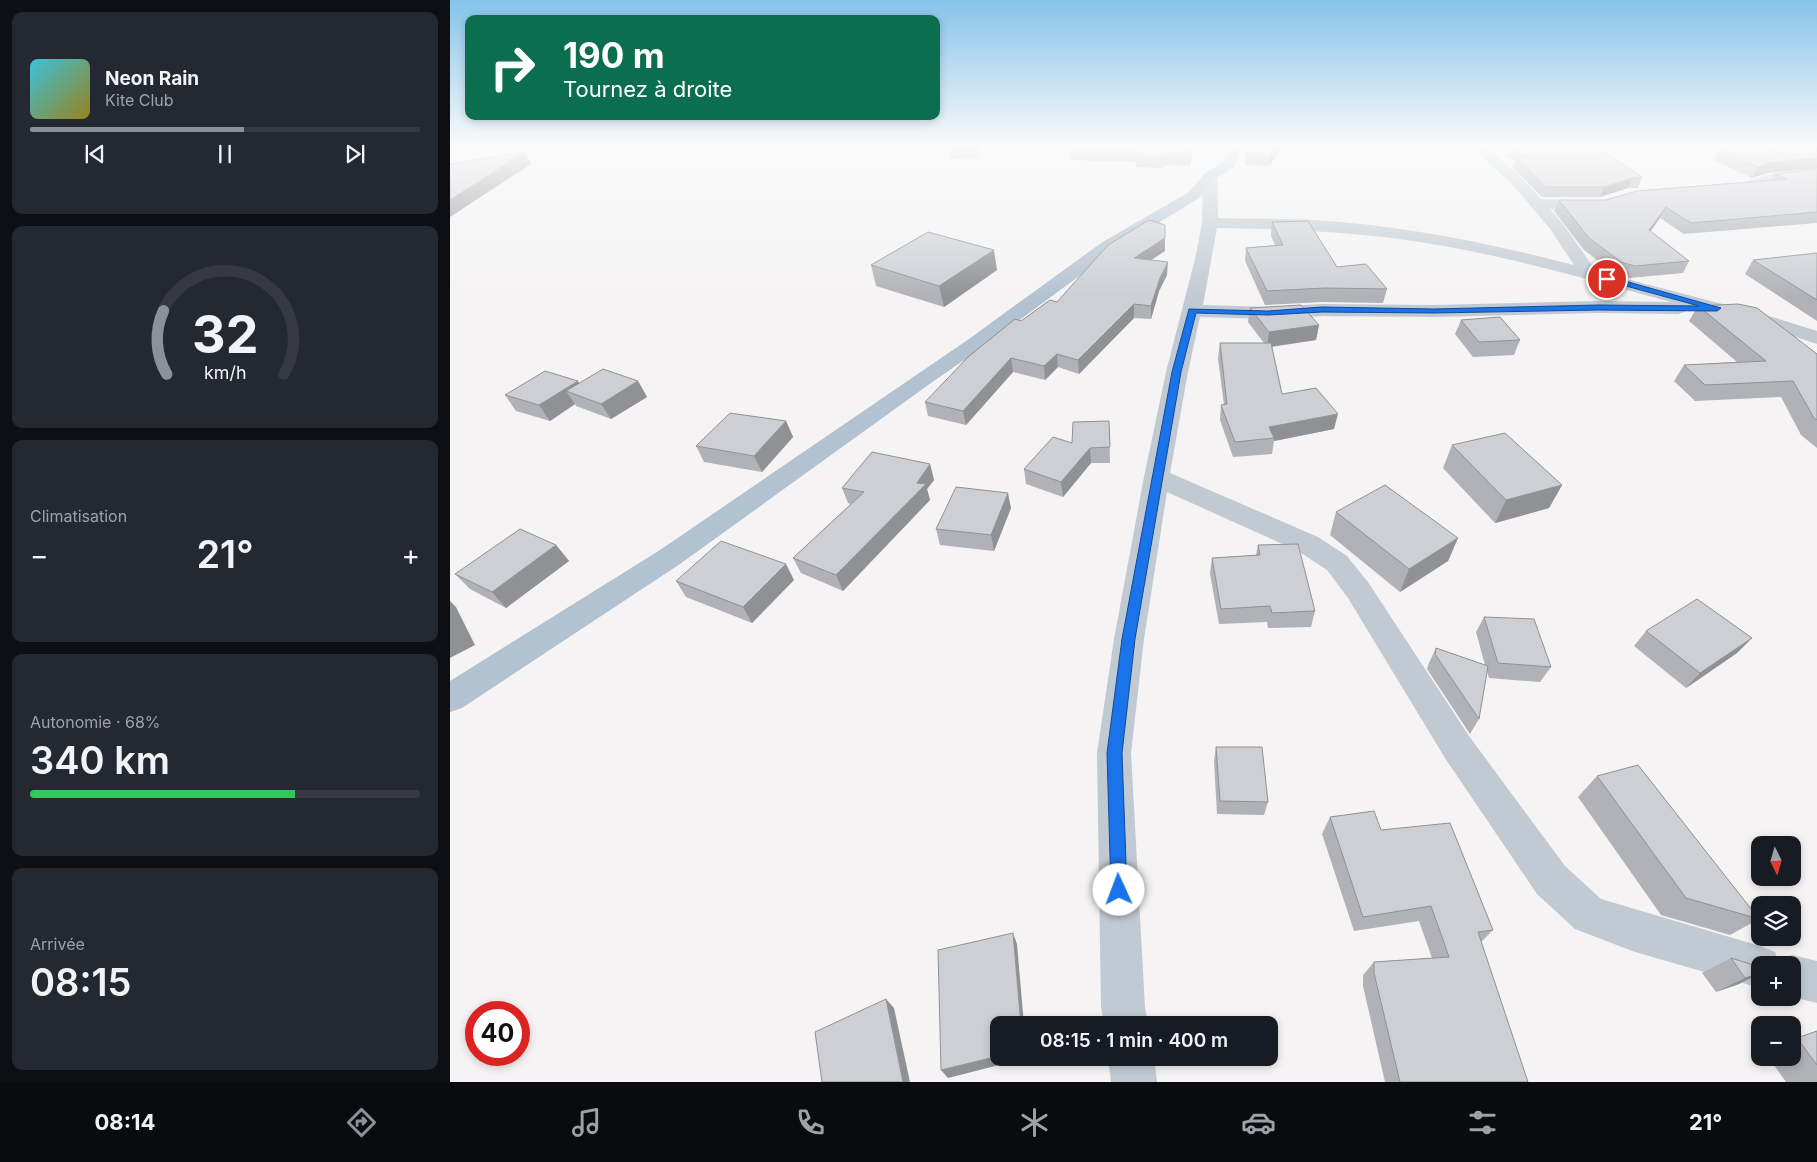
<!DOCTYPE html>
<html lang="fr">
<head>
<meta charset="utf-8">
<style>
  :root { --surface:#171b24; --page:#242831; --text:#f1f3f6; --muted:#9ea1a6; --line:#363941; --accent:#8c9099 }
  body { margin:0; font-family:Inter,sans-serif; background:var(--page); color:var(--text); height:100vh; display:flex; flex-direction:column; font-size:19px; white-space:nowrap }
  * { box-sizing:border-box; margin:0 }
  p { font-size:16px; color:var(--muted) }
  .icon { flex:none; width:28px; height:28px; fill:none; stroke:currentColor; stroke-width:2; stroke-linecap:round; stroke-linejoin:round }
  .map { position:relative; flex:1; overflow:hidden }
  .sheet { display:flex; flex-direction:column; gap:12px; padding:12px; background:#0d0f14; width:450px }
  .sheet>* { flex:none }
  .hud { position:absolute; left:15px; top:15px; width:475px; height:105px; border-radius:10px; box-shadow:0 2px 8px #0003; background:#0b6e4f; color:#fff; overflow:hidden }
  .needle { width:32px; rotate:175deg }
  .controls { position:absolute; left:1301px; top:836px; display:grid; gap:10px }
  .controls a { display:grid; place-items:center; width:50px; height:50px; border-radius:10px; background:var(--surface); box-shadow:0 2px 8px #0003; font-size:25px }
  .speed { position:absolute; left:15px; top:1001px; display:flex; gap:10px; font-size:25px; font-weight:700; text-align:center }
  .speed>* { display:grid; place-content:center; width:65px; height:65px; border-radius:50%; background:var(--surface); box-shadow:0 2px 8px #0003; line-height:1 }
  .speed .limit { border:8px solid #d22; background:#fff; color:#111 }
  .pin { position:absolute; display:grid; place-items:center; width:42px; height:42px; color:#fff; margin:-21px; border:2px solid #fff; border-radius:50%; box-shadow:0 1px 5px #0007 }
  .me { position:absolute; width:55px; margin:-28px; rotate:358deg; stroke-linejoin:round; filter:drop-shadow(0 0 4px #0008) }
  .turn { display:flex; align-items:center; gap:18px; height:105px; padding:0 15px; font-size:22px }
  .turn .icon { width:65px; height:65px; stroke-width:2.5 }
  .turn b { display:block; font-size:35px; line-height:42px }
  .big { font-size:38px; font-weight:600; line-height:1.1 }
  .sheet .widget { flex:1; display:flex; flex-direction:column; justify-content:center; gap:8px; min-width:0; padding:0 18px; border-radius:10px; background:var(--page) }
  .sheet .dial { align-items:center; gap:0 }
  .dial svg { height:130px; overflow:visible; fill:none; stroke:var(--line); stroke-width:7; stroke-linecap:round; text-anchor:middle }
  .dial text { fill:var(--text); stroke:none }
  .song { display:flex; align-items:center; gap:15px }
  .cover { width:60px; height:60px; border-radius:8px; background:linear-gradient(135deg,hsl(190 70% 55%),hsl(50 70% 35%)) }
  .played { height:5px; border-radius:2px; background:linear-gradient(90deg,var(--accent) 55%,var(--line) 55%) }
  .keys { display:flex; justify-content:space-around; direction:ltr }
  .heat { display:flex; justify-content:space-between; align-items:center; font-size:28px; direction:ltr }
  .charge { height:8px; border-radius:4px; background:linear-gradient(90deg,#34c759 68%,var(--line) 0) }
  .trip { position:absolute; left:540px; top:1016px; width:288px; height:50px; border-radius:10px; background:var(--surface); box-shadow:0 2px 8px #0003; font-weight:600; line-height:50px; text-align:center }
  .tab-bar { display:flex; height:80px; justify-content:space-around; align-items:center; background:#090b0e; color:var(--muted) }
  .tab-bar .icon { width:35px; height:35px }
  .tab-bar .current { color:var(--accent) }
  .tab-bar b { font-size:22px; color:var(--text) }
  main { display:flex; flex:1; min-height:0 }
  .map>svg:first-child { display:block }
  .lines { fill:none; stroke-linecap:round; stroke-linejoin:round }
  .minor { fill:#c1cad2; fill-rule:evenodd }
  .major { fill:#b3c2d1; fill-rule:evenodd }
  .wall { fill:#b0b2b7 }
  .shaded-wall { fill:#909195 }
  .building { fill:#cdcfd5; stroke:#909195 }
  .route { fill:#1a73e8; stroke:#114b97 }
</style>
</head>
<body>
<main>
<section class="sheet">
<div class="widget">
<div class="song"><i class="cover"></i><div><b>Neon Rain</b><p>Kite Club</p></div></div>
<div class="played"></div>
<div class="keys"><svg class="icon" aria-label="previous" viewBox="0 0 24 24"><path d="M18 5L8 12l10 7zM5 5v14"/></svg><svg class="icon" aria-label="pause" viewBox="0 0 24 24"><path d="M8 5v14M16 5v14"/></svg><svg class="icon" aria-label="next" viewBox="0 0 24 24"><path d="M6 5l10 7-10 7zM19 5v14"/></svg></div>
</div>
<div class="widget dial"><svg viewBox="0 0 100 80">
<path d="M14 69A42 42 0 1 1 86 69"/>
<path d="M14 69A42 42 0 0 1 12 30" stroke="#8c9099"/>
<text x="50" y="56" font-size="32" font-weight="700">32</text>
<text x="50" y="72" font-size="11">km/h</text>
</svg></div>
<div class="widget"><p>Climatisation</p>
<div class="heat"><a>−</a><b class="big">21°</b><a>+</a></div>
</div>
<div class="widget"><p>Autonomie · 68%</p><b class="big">340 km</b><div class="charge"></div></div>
<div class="widget"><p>Arrivée</p><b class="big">08:15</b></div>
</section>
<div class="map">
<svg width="1367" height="1082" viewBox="0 0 1367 1082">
  <rect width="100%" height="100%" fill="#f5f3f3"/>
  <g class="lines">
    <g class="minor">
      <path d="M1020 146H1035L1072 178 1091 199 1149 201 1151 204 1149 207 1143 209H1100L1113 224 1146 271 1326 318 1367 331V344L1312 326 1236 306 1238 308 1235 312 1228 314 1148 313 984 317 872 316 819 319 750 317 738 372 720 473 868 537 897 556 918 582 1019 736 1115 866 1151 899 1310 946 1325 952 1328 960 1342 955 1367 961V1003L1342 997V965H1310V988L1185 952 1125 929 1087 894 995 758 898 598 877 570 848 551 717 492 694 639 681 753 695 1007 698 1025H654L651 1007 647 753 664 639 694 477 716 372 745 259 752 223 753 176 755 173H765L767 176 768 218C800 219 831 218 863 220 951 225 1039 243 1124 265L1101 230 1062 184ZM767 228C828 229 888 231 949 239 1041 251 1132 278 1221 302L1148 301 984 305 872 304 819 307 753 305Z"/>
      <path d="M1367 169V177C1351 179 1336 180 1320 183 1302 186 1286 197 1267 192L1264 189 1267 186 1287 184 1317 175Z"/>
      <polygon points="658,1058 704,1058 707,1082 661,1082"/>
    </g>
    <polygon class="major" points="779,146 793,146 784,167 765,179 749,198 663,251 533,347 481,383 230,564 12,708 0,712 0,681 210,550 519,339 651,243 739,192 755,173 773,162"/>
  </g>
  <g class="wall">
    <polygon points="455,146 486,146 455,147"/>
    <polygon points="530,146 529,158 501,159 499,148"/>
    <polygon points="621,146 742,146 740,166 714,165 713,168 686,167 686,162 620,160 620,150"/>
    <polygon points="800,146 834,146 819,166 795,165 796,155"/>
    <polygon points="1060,146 1192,177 1188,188 1178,188 1150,197 1092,197 1062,167 1065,161 1057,156"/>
    <polygon points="1269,146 1308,146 1331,154 1367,146 1367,168 1317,173 1302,178 1264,160"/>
    <polygon points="1367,169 1367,223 1234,234 1210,218 1201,231 1239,261 1233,273 1179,278 1165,274 1134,250 1104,211 1109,200 1156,200 1321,181 1325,174"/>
    <polygon points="822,222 887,267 937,289 933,303 872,302 815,305 795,261 796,248 825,245 821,236"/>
    <polygon points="715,251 701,260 717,275 709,291 701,319 684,318 629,374 608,367 595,380 563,372 516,425 478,416 475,402 571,321 607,302"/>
    <polygon points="1367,253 1367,321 1295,274 1303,260"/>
    <polygon points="421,265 547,270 494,307 426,286"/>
    <polygon points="1248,306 1367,354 1367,448 1351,435 1331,397 1245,401 1224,381 1234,365 1287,362 1239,321"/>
    <polygon points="800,308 869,325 866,340 822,347 832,394 884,429 824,441 822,454 783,457 770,420 771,405 774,405 768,358 770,343 814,343 798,322"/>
    <polygon points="1011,320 1070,340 1064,355 1023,357 1005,334"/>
    <polygon points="188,381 197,397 161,419 126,406 125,404 100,421 66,411 55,395 129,383"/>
    <polygon points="336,421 343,437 312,472 254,462 246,446"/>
    <polygon points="659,421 660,463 641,463 613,497 576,484 574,469 622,443"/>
    <polygon points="1002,445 1112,485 1099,508 1045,523 993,468"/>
    <polygon points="480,464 484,480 477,489 480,500 393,591 351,573 343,558 401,504 398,503 392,488"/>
    <polygon points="561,508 544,551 490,545 486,529"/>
    <polygon points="886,512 1008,538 998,561 950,592 880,535"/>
    <polygon points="106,545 119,561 56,608 20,589 5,574"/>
    <polygon points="808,545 865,611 861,627 818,628 817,622 769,624 760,574 762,558 806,555"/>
    <polygon points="344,580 302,623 236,597 226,581"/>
    <polygon points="1034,617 1101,667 1090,682 1039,678 1037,671 1029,719 1020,734 977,669 979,663 986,648 1035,665 1026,632"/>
    <polygon points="1196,631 1302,638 1287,653 1236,688 1184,646"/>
    <polygon points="766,747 818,802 814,815 767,814 764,761"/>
    <polygon points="1147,776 1309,919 1280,935 1211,915 1128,797"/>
    <polygon points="880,817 931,830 1043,930 1031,942 1078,1082 935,1082 913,986 913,975 924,962 982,958 969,921 904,931 872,834"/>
    <polygon points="1281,958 1310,967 1289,984 1266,992 1252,973"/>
    <polygon points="1367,1031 1367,1082 1336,1082 1319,1058 1342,1058 1342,1040"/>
  </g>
  <g class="shaded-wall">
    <polygon points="527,146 530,146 529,158 527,147"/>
    <polygon points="741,146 742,146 740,166 740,156"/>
    <polygon points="827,146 834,146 819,166 820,156"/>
    <polygon points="75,152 81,164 0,217 0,200"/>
    <polygon points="1367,158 1367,168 1317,173 1302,178 1308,167 1323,162"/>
    <polygon points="1183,178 1178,188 1150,197 1154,187"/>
    <polygon points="1216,207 1210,218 1193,241 1199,230"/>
    <polygon points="715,238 715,251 684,271 684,258"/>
    <polygon points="544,250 547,270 494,307 489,286"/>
    <polygon points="718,262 717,275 709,291 701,319 701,306 710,278"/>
    <polygon points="684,304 684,318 629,374 628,360"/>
    <polygon points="869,325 866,340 817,347 819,332"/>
    <polygon points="607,354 608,367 595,380 594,366"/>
    <polygon points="561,358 563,372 516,425 513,411"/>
    <polygon points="128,381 137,396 116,391 125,404 100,421 89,405"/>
    <polygon points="188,381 197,397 161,419 151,404"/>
    <polygon points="888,414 884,429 824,441 824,438 819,427"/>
    <polygon points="336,421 343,437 312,472 304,456"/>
    <polygon points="640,448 641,463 613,497 611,482"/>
    <polygon points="480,464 484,480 477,489 480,500 393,591 386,575 467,483"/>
    <polygon points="1112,485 1099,508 1045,523 1056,500"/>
    <polygon points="558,493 561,508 544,551 541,535"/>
    <polygon points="1008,538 998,561 950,592 959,569"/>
    <polygon points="106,545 119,561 56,608 42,592"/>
    <polygon points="336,564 344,580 302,623 293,607"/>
    <polygon points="0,601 6,607 25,645 0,658"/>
    <polygon points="1302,638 1287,653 1236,688 1250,673"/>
    <polygon points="563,933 567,944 574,1025 571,1025"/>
    <polygon points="1310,973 1310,974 1289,984 1266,992 1295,978"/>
    <polygon points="436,999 444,1008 460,1082 453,1082"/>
    <polygon points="549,1056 549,1058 577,1058 498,1078 491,1070"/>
  </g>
  <g class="building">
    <polygon points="499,146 527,146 499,148"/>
    <polygon points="621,146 741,146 740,156 714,155 713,158 686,157 687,152 620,150"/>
    <polygon points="800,146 827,146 820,156 796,155"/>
    <polygon points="1060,146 1146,146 1192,177 1183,178 1154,187 1096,187 1066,157 1078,157"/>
    <polygon points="1271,146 1308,146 1331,154 1340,146 1367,146 1367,158 1323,162 1308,167 1269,150"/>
    <polygon points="75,152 0,200 0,164"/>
    <polygon points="1367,169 1367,212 1241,223 1216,207 1199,230 1239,261 1185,266 1171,262 1139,238 1109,200 1156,200 1187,191 1337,179 1325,174"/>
    <polygon points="699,220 715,225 715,238 684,258 718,262 710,278 701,306 684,304 628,360 607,354 594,366 561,358 513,411 475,402 518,357 565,319 571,321 600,300 607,302 658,245"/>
    <polygon points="858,221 887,267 916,264 937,289 875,288 817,291 796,248 833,245 822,222"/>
    <polygon points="478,232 544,250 489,286 421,265"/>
    <polygon points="1367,253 1367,300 1303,260"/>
    <polygon points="1288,304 1307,308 1367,354 1367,420 1364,418 1343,381 1255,385 1234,365 1316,361 1248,306"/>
    <polygon points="851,305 869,325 819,332 800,308"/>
    <polygon points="1050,317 1070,340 1029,342 1011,320"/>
    <polygon points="770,343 821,343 832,394 866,388 888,414 819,427 824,438 785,442 771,405 777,404"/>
    <polygon points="153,369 188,381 151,404 116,391"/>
    <polygon points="95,371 128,381 89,405 55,395"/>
    <polygon points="280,413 336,421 304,456 246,446"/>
    <polygon points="659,421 660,447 640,448 611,482 574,469 603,437 622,443 623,422"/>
    <polygon points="1055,433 1112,485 1056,500 1002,445"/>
    <polygon points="422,452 480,464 467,483 476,484 386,575 343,558 414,492 392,488"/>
    <polygon points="935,485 1008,538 959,569 886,512"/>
    <polygon points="506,487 558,493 541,535 486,529"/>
    <polygon points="70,529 106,545 42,592 5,574"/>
    <polygon points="271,541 336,564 293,607 226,581"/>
    <polygon points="848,544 865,611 822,613 820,606 771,609 762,558 810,555 808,545"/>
    <polygon points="1247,599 1302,638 1250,673 1196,631"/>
    <polygon points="1034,617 1084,619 1101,667 1048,663"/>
    <polygon points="986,648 1038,666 1029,719 985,654"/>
    <polygon points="766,747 812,747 818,802 770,801"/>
    <polygon points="1188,765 1309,919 1236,898 1147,776"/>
    <polygon points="924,811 931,830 1000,823 1043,930 1028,932 1078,1082 950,1082 924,973 924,962 999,957 981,906 913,917 880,817"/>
    <polygon points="563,933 571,1025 549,1025 549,1056 491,1070 488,950"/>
    <polygon points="1281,958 1310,967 1310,973 1295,978"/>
    <polygon points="436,999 453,1082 372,1082 365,1032"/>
    <polygon points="1367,1031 1367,1065 1347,1038"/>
  </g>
  <linearGradient id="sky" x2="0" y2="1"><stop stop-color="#85c3ea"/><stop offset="0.49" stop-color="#fafafa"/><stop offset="1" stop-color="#fafafa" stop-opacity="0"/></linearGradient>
  <rect width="1367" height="298" fill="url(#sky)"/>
  <polygon class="route" points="1157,276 1271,308 1267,311 1148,310 984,313 872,312 818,315 746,313 731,372 685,639 672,753 677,890 675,896 669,898 663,896 661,890 657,753 672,639 722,372 739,309 818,311 872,307 984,309 1148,305 1249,306 1154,280 1154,277"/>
</svg>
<div class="controls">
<a><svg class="needle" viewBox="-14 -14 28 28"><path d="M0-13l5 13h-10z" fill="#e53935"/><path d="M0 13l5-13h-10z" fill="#9ea1a6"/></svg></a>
<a><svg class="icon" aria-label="layers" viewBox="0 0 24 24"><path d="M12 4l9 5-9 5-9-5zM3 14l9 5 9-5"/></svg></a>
<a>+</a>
<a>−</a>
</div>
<div class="speed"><div class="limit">40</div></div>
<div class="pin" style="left:1157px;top:279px;background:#d93025"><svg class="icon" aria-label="arrive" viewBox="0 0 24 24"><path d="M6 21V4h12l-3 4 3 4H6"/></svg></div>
<svg class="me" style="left:669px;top:890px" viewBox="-20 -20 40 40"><circle r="19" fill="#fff"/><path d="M0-13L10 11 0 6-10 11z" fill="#1a73e8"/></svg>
<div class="trip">08:15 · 1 min · 400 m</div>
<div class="hud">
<div class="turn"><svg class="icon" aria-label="right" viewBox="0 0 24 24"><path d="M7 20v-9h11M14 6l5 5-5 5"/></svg><div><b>190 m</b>Tournez à droite</div></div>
</div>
</div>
</main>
<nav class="tab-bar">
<b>08:14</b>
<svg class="icon current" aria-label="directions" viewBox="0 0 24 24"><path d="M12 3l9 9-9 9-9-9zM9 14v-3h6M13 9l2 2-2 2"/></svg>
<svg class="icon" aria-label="music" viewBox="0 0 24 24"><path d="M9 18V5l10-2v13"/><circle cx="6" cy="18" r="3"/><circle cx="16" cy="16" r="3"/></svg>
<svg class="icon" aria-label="phone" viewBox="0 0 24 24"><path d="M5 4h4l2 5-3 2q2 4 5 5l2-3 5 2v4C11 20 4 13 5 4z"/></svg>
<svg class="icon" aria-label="climate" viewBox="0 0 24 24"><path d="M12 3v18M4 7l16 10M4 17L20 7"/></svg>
<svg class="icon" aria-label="car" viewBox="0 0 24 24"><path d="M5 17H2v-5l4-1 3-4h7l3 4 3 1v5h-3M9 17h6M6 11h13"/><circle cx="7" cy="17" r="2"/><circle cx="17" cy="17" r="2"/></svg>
<svg class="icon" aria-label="filters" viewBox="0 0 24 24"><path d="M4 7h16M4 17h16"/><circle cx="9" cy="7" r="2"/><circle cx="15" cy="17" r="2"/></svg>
<b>21°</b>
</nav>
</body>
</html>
